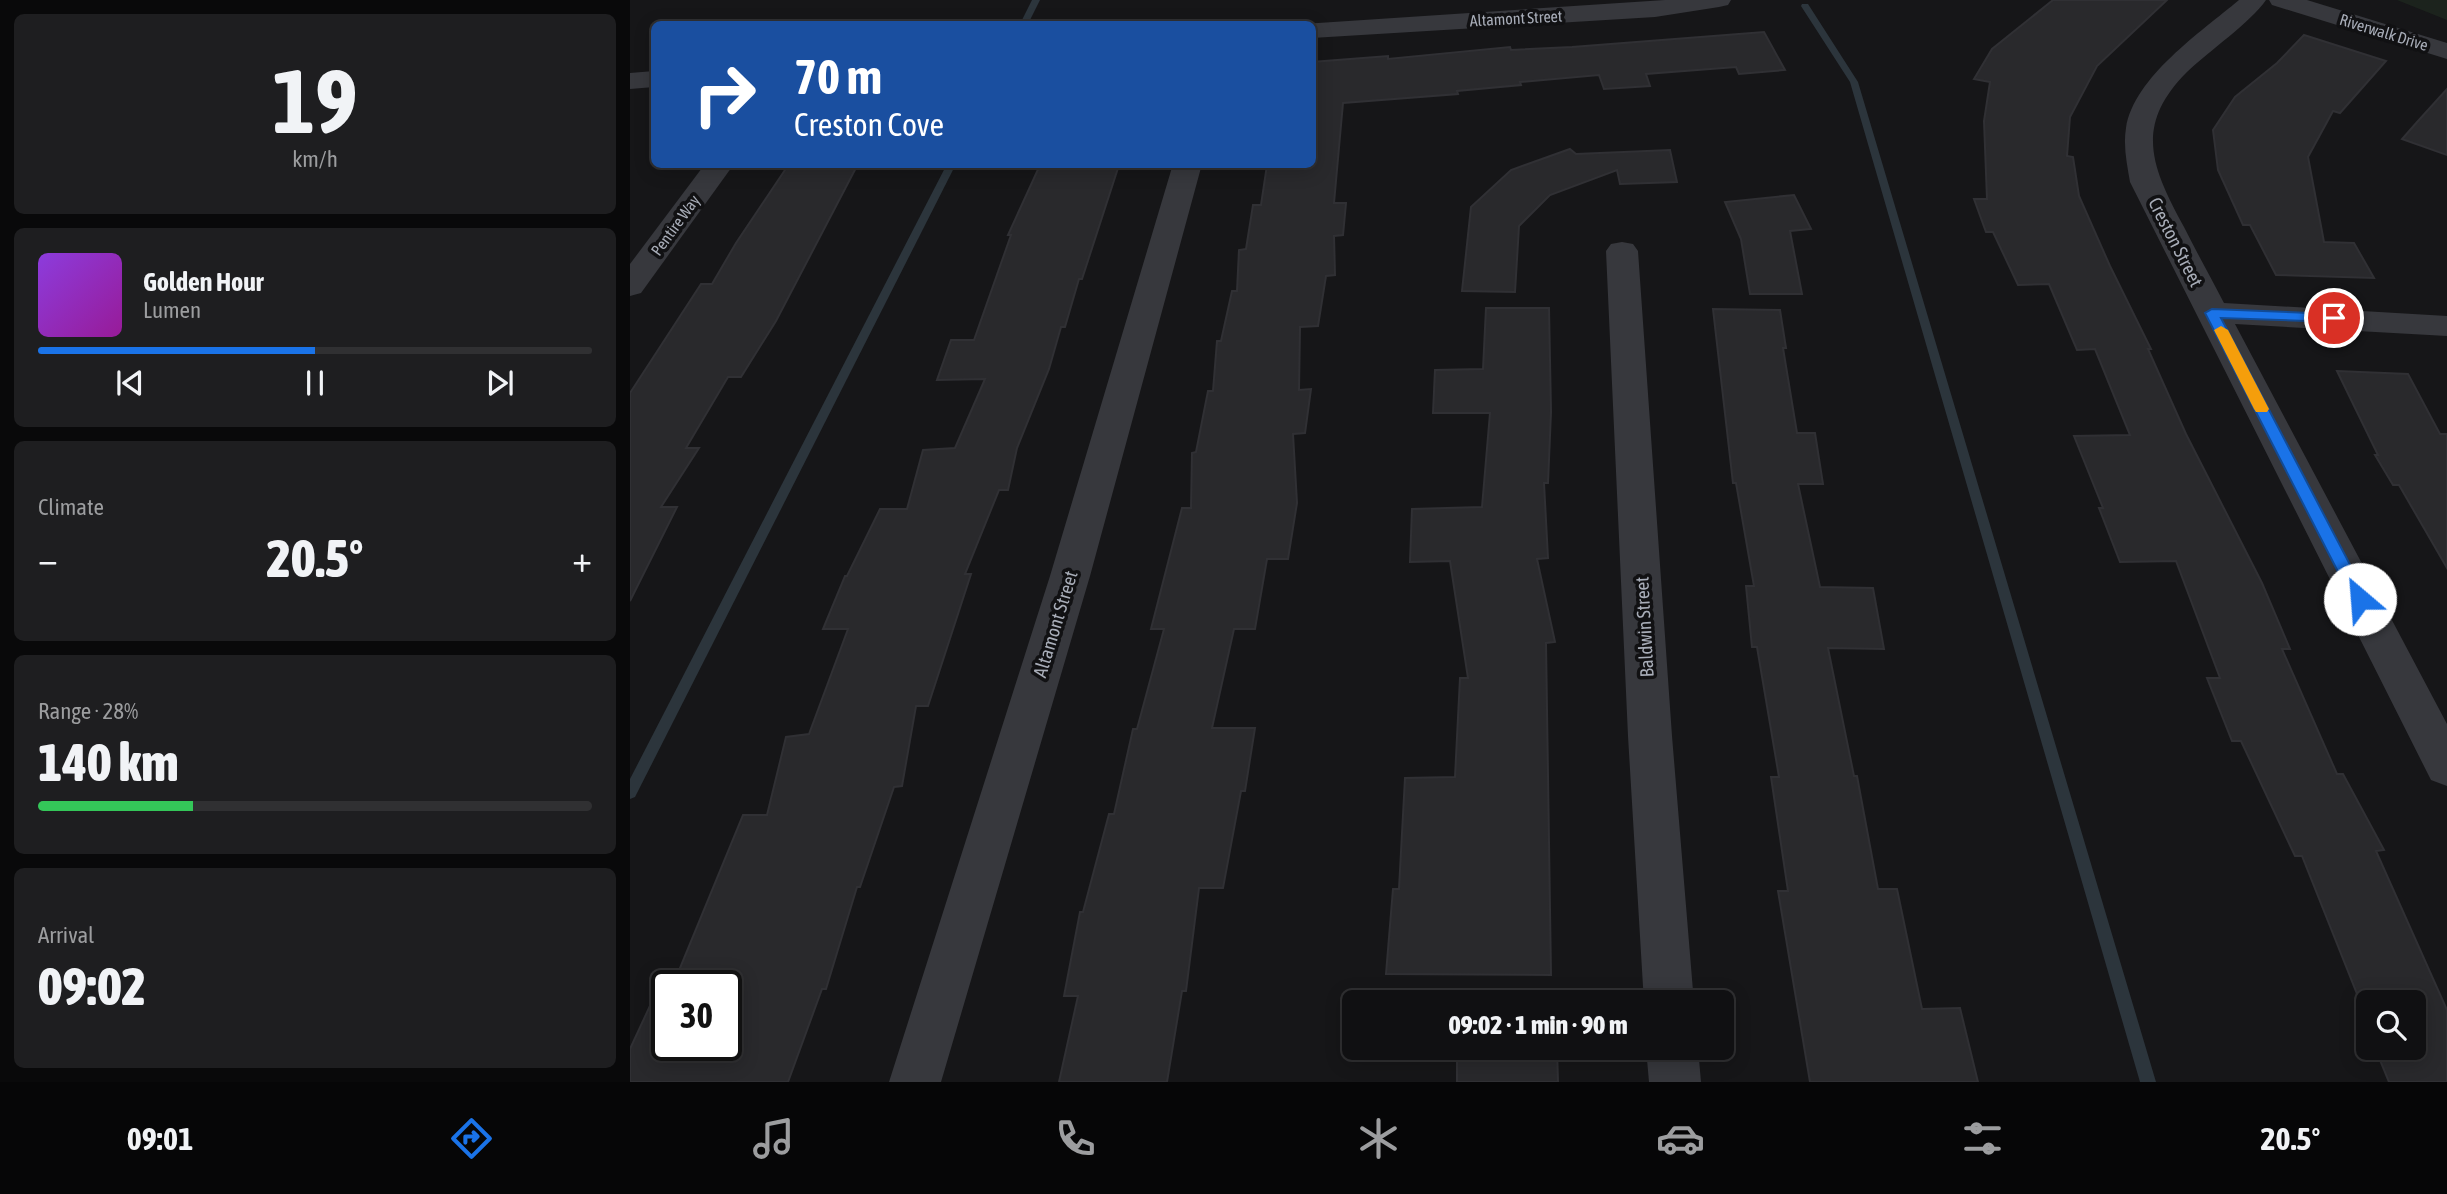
<!DOCTYPE html>
<html lang="en">
<head>
<meta charset="utf-8">
<style>
  :root { --surface:#101012; --page:#1e1e20; --text:#f1f3f6; --muted:#9c9d9f; --line:#303032; --accent:#1a73e8 }
  body { margin:0; font-family:"Asap Condensed",sans-serif; background:var(--page); color:var(--text); height:100vh; display:flex; flex-direction:column; font-size:26px; white-space:nowrap }
  * { box-sizing:border-box; margin:0 }
  p { font-size:23px; color:var(--muted) }
  .icon { flex:none; width:38px; height:38px; fill:none; stroke:currentColor; stroke-width:2; stroke-linecap:round; stroke-linejoin:round }
  .map { position:relative; flex:1; overflow:hidden }
  .drawer { display:flex; flex-direction:column; gap:14px; padding:14px; background:#09090a; width:630px }
  .drawer>* { flex:none }
  .hud { position:absolute; left:21px; top:21px; width:665px; height:147px; border-radius:10px; box-shadow:0 4px 18px #0003,0 0 0 2px var(--line); background:#1a4fa0; color:#fff; overflow:hidden }
  .fabs { position:absolute; left:1726px; top:990px; display:grid; gap:14px }
  .fabs a { display:grid; place-items:center; width:70px; height:70px; border-radius:10px; background:var(--surface); box-shadow:0 4px 18px #0003,0 0 0 2px var(--line); font-size:35px }
  .speed { position:absolute; left:21px; top:970px; display:flex; gap:14px; font-size:35px; font-weight:700; text-align:center }
  .speed>* { display:grid; place-content:center; width:91px; height:91px; border-radius:50%; background:var(--surface); box-shadow:0 4px 18px #0003,0 0 0 2px var(--line); line-height:1 }
  .speed .limit { border:4px solid #111; border-radius:10px; background:#fff; color:#111 }
  .pin { position:absolute; display:grid; place-items:center; width:60px; height:60px; color:#fff; margin:-30px; border:4px solid #fff; border-radius:50%; box-shadow:0 2px 7px #0007 }
  .me { position:absolute; width:77px; margin:-38px; rotate:333deg; stroke-linejoin:round; filter:drop-shadow(0 0 5px #0008) }
  .turn { display:flex; align-items:center; gap:24px; height:147px; padding:0 28px; font-size:32px }
  .turn .icon { width:91px; height:91px; stroke-width:2.5 }
  .turn b { display:block; font-size:49px; line-height:60px }
  .big { font-size:52px; font-weight:800; line-height:1.1 }
  .drawer .card { flex:1; display:flex; flex-direction:column; justify-content:center; gap:10px; min-width:0; padding:0 24px; border-radius:10px; background:var(--page) }
  .drawer .dial { align-items:center; gap:0 }
  .dial b { font-size:91px; line-height:1 }
  .song { display:flex; align-items:center; gap:21px }
  .cover { width:84px; height:84px; border-radius:10px; background:linear-gradient(135deg,hsl(270 70% 55%),hsl(300 70% 35%)) }
  .played { height:7px; border-radius:4px; background:linear-gradient(90deg,var(--accent) 50%,var(--line) 50%) }
  .keys { display:flex; justify-content:space-around; direction:ltr }
  .heat { display:flex; justify-content:space-between; align-items:center; font-size:38px; direction:ltr }
  .charge { height:10px; border-radius:5px; background:linear-gradient(90deg,#34c759 28%,var(--line) 0) }
  .trip { position:absolute; left:712px; top:990px; width:392px; height:70px; border-radius:10px; background:var(--surface); box-shadow:0 4px 18px #0003,0 0 0 2px var(--line); font-weight:800; line-height:70px; text-align:center }
  .tabs { display:flex; height:112px; justify-content:space-around; align-items:center; background:#060607; color:var(--muted) }
  .tabs .icon { width:49px; height:49px }
  .tabs .active { color:var(--accent) }
  .tabs b { font-size:32px; color:var(--text) }
  main { display:flex; flex:1; min-height:0 }
  .map>svg:first-child { display:block }
  .green { fill:#1c231d }
  .lines { fill:none; stroke-linecap:round; stroke-linejoin:round }
  .stream { fill:#2c353c; fill-rule:evenodd }
  .building { fill:#29292c; stroke:#303034; stroke-width:2 }
  .minor { fill:#37383d; fill-rule:evenodd }
  .route { fill:#1a73e8; stroke:#114b97; stroke-width:2 }
  .slow { fill:#f59e0b }
  .labels { text-anchor:middle; dominant-baseline:central; stroke-width:7; stroke-linejoin:round; paint-order:stroke }
  .far-street-label { font-size:16px; fill:#a8adb8; stroke:#111113 }
  .street-label { font-size:19px; fill:#a8adb8; stroke:#111113 }
</style>
</head>
<body>
<main>
<section class="drawer">
<div class="card dial"><b>19</b><p>km/h</p></div>
<div class="card">
<div class="song"><i class="cover"></i><div><b>Golden Hour</b><p>Lumen</p></div></div>
<div class="played"></div>
<div class="keys"><svg class="icon" aria-label="previous" viewBox="0 0 24 24"><path d="M18 5L8 12l10 7zM5 5v14"/></svg><svg class="icon" aria-label="pause" viewBox="0 0 24 24"><path d="M8 5v14M16 5v14"/></svg><svg class="icon" aria-label="next" viewBox="0 0 24 24"><path d="M6 5l10 7-10 7zM19 5v14"/></svg></div>
</div>
<div class="card"><p>Climate</p>
<div class="heat"><a>−</a><b class="big">20.5°</b><a>+</a></div>
</div>
<div class="card"><p>Range · 28%</p><b class="big">140 km</b><div class="charge"></div></div>
<div class="card"><p>Arrival</p><b class="big">09:02</b></div>
</section>
<div class="map">
<svg width="1817" height="1082" viewBox="0 0 1817 1082">
  <rect width="100%" height="100%" fill="#161618"/>
  <polygon class="green" points="1767,0 1817,0 1817,20"/>
  <g class="lines">
    <g class="stream">
      <polygon points="402,0 410,0 398,24 390,24"/>
      <polygon points="1172,4 1178,4 1228,82 1526,1082 1510,1082 1220,82 1171,6"/>
      <polygon points="317,164 326,164 5,797 0,799 0,779"/>
    </g>
  </g>
  <g class="building">
    <polygon points="1423,0 1537,0 1467,66 1440,117 1437,156 1443,157 1449,196 1480,266 1521,349 1518,349 1556,434 1632,583 1660,649 1652,649 1707,774 1713,774 1754,850 1746,851 1817,1010 1817,1082 1759,1082 1745,1048 1783,1048 1783,1003 1738,1003 1738,1031 1728,1009 1733,1009 1672,856 1665,856 1611,741 1602,741 1577,678 1590,678 1546,561 1490,562 1469,508 1473,508 1444,436 1500,435 1465,349 1447,350 1419,284 1388,285 1363,232 1356,232 1344,199 1357,199 1354,121 1360,82 1344,79 1362,49"/>
    <polygon points="1134,32 1155,70 1109,74 1106,67 1016,74 1020,86 974,89 969,75 890,82 891,85 827,91 828,94 713,103 704,203 716,203 713,235 704,236 705,275 696,276 688,326 670,327 669,390 681,389 675,433 663,434 667,503 658,559 637,559 625,629 604,629 582,728 625,728 615,791 611,791 593,888 569,888 556,991 552,991 537,1082 429,1082 448,996 434,996 450,912 453,912 479,814 484,814 503,729 507,729 534,629 521,629 552,508 561,508 562,453 566,452 578,391 583,391 587,341 591,341 602,291 607,291 609,250 616,249 623,205 631,205 637,165 682,164 682,62 758,56 758,59 880,47 881,50 942,47"/>
    <polygon points="1674,35 1756,61 1710,113 1703,111 1678,157 1694,242 1724,243 1744,278 1646,275 1620,225 1613,225 1588,170 1583,130 1605,97 1647,63"/>
    <polygon points="1817,89 1817,155 1772,139 1788,121"/>
    <polygon points="940,149 946,154 1040,150 1047,182 990,184 987,170 920,195 889,226 885,292 832,291 841,207 881,170"/>
    <polygon points="159,164 228,164 146,321 111,377 98,377 56,448 69,448 31,507 47,507 0,601 0,393 71,284 82,284 106,243"/>
    <polygon points="410,165 489,165 452,279 449,279 435,327 431,327 419,369 387,448 378,490 369,490 335,574 341,574 298,706 286,706 272,786 264,787 230,887 227,887 196,989 192,989 158,1082 0,1082 0,1049 37,969 37,1045 96,1045 96,985 43,985 113,815 137,815 156,737 179,734 218,629 193,629 215,576 217,576 250,509 277,509 293,450 325,448 355,379 307,380 321,340 344,340 381,235 378,235"/>
    <polygon points="1164,195 1181,229 1160,231 1172,294 1120,294 1111,239 1095,202"/>
    <polygon points="856,308 919,308 921,412 918,483 914,483 918,558 907,559 925,642 916,643 921,975 756,974 763,889 769,889 775,778 825,777 830,678 838,678 820,561 780,562 782,509 852,507 860,413 803,413 805,370 853,369"/>
    <polygon points="1083,309 1150,310 1156,348 1153,348 1167,433 1185,433 1193,484 1168,484 1190,587 1243,588 1254,649 1198,648 1224,776 1227,776 1248,889 1267,889 1292,1009 1330,1008 1348,1082 1180,1082 1148,891 1158,891 1141,777 1149,777 1127,647 1122,647 1116,586 1124,586 1106,483 1103,483"/>
    <polygon points="1707,371 1778,374 1810,434 1817,434 1817,568 1769,485 1763,485 1745,455 1748,455"/>
    <polygon points="827,1048 927,1048 928,1082 827,1082"/>
  </g>
  <g class="lines">
    <g class="minor">
      <polygon points="1035,0 1101,0 1098,5 1089,7 1025,17 682,38 682,24 673,24"/>
      <path d="M1609 0H1636C1621 22 1579 51 1557 72 1503 126 1522 168 1554 227 1567 253 1581 278 1594 303L1817 316V336L1605 324 1817 724V786L1801 780 1500 182C1497 164 1493 146 1496 128 1504 77 1571 32 1609 0Z"/>
      <polygon points="1639,0 1677,0 1817,43 1817,59 1642,5"/>
      <polygon points="24,71 24,87 0,89 0,73"/>
      <polygon points="75,164 104,164 11,293 0,296 0,264"/>
      <polygon points="543,164 572,164 460,576 311,1082 259,1082 420,576"/>
      <polygon points="992,242 1003,244 1008,251 1042,736 1064,1003 1014,1003 998,736 976,251 981,244"/>
      <polygon points="1016,1048 1068,1048 1071,1082 1019,1082"/>
    </g>
  </g>
  <polygon class="route" points="1582,309 1704,314 1710,318 1704,322 1591,318 1738,599 1736,603 1724,603 1722,599 1575,313"/>
  <polygon class="slow" points="1591,326 1598,330 1639,409 1637,412 1626,412 1624,409 1584,330"/>
  <g class="labels">
    <g class="far-street-label">
      <text transform="translate(886 18) rotate(-3)">Altamont Street</text>
      <text transform="translate(1754 32) rotate(17)">Riverwalk Drive</text>
      <text transform="translate(45 225) rotate(-54)">Pentire Way</text>
    </g>
    <g class="street-label">
      <text transform="translate(1546 242) rotate(63)">Creston Street</text>
      <text transform="translate(425 624) rotate(-73)">Altamont Street</text>
      <text transform="translate(1014 627) rotate(-93)">Baldwin Street</text>
    </g>
  </g>
</svg>
<div class="fabs">
<a><svg class="icon" aria-label="search" viewBox="0 0 24 24"><circle cx="10" cy="10" r="6"/><path d="M15 15l6 6"/></svg></a>
</div>
<div class="speed"><div class="limit">30</div></div>
<div class="pin" style="left:1704px;top:318px;background:#d93025"><svg class="icon" aria-label="arrive" viewBox="0 0 24 24"><path d="M6 21V4h12l-3 4 3 4H6"/></svg></div>
<svg class="me" style="left:1730px;top:599px" viewBox="-20 -20 40 40"><circle r="19" fill="#fff"/><path d="M0-13L10 11 0 6-10 11z" fill="#1a73e8"/></svg>
<div class="trip">09:02 · 1 min · 90 m</div>
<div class="hud">
<div class="turn"><svg class="icon" aria-label="right" viewBox="0 0 24 24"><path d="M7 20v-9h11M14 6l5 5-5 5"/></svg><div><b>70 m</b>Creston Cove</div></div>
</div>
</div>
</main>
<nav class="tabs">
<b>09:01</b>
<svg class="icon active" aria-label="directions" viewBox="0 0 24 24"><path d="M12 3l9 9-9 9-9-9zM9 14v-3h6M13 9l2 2-2 2"/></svg>
<svg class="icon" aria-label="music" viewBox="0 0 24 24"><path d="M9 18V5l10-2v13"/><circle cx="6" cy="18" r="3"/><circle cx="16" cy="16" r="3"/></svg>
<svg class="icon" aria-label="phone" viewBox="0 0 24 24"><path d="M5 4h4l2 5-3 2q2 4 5 5l2-3 5 2v4C11 20 4 13 5 4z"/></svg>
<svg class="icon" aria-label="climate" viewBox="0 0 24 24"><path d="M12 3v18M4 7l16 10M4 17L20 7"/></svg>
<svg class="icon" aria-label="car" viewBox="0 0 24 24"><path d="M5 17H2v-5l4-1 3-4h7l3 4 3 1v5h-3M9 17h6M6 11h13"/><circle cx="7" cy="17" r="2"/><circle cx="17" cy="17" r="2"/></svg>
<svg class="icon" aria-label="filters" viewBox="0 0 24 24"><path d="M4 7h16M4 17h16"/><circle cx="9" cy="7" r="2"/><circle cx="15" cy="17" r="2"/></svg>
<b>20.5°</b>
</nav>
</body>
</html>
